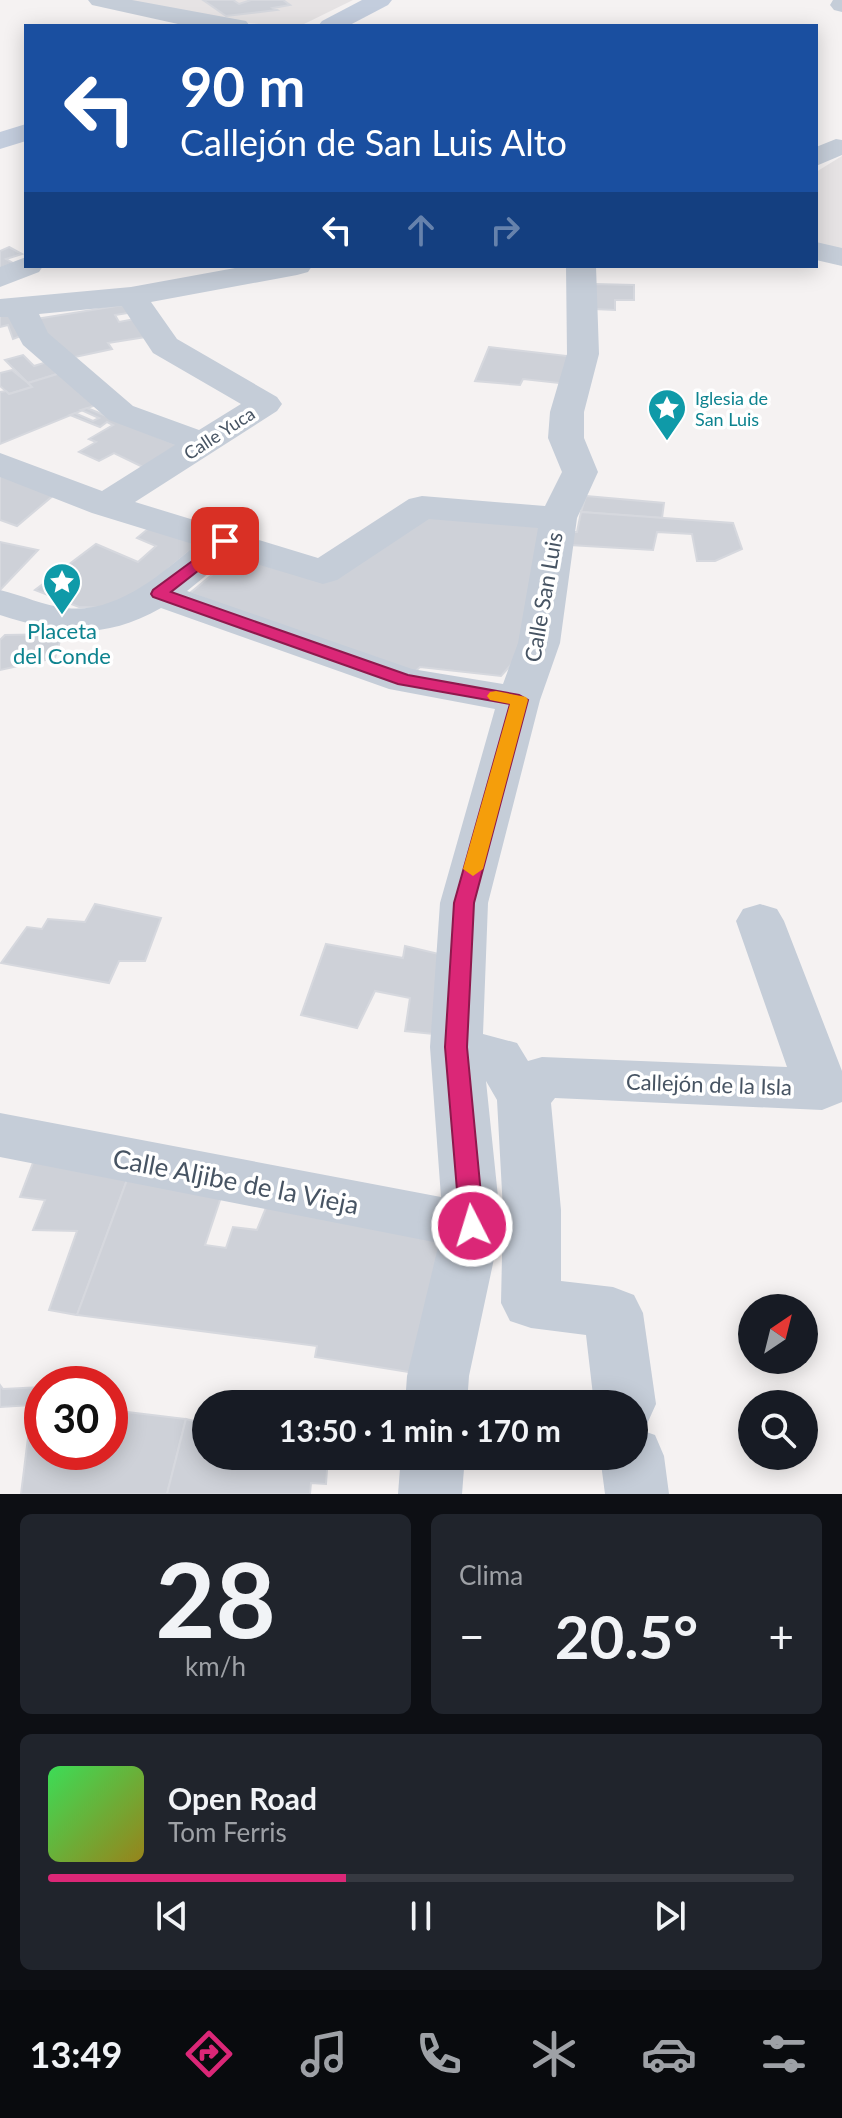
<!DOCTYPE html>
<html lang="es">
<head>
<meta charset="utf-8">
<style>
  :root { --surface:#171b24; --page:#20242c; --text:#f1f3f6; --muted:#9ea1a6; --line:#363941; --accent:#db2777 }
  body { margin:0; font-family:Lato,sans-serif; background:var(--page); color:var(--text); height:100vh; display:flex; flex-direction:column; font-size:30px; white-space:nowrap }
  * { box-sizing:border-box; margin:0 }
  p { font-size:26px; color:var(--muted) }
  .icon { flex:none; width:44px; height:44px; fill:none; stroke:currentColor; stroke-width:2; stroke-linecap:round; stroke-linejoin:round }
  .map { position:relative; height:1494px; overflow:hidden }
  .panel { display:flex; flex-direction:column; gap:20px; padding:20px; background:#0d0f14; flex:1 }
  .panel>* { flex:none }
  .hud { position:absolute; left:24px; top:24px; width:794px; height:244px; border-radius:0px; box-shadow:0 4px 20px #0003; background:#1a4fa0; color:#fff; overflow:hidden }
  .needle { width:52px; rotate:35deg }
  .fabs { position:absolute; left:738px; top:1294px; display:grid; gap:16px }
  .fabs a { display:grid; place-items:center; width:80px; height:80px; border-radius:50%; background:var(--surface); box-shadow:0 4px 20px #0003; font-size:40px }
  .speed { position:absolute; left:24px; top:1366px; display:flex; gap:16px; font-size:40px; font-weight:700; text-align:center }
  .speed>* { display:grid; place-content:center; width:104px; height:104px; border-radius:50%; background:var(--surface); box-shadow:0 4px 20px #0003; line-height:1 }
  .speed .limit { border:12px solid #d22; background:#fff; color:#111 }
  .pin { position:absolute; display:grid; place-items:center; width:68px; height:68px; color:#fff; margin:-34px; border-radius:16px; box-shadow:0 4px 12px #0006 }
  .me { position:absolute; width:88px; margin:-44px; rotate:355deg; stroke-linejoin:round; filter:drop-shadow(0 0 6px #0008) }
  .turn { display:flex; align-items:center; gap:28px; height:168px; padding:0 24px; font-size:36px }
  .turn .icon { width:104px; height:104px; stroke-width:2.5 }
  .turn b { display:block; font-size:56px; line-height:68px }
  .lanes { display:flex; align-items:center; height:76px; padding:0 24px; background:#0003; justify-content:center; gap:40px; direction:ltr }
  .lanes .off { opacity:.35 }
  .big { font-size:60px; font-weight:700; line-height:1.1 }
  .panel .tile { flex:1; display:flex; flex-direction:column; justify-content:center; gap:12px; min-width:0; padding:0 28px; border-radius:12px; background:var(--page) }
  .panel .dial { align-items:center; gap:0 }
  .dial b { font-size:104px; line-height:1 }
  .song { display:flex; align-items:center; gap:24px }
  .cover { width:96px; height:96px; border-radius:12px; background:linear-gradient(135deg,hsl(130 70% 55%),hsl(50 70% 35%)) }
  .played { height:8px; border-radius:4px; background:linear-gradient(90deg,var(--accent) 40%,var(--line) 40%) }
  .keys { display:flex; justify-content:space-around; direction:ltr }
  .heat { display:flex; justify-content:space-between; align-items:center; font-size:44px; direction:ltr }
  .panel .tiles { flex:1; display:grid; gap:20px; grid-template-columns:1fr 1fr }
  .tile:last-child { grid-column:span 2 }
  .trip { position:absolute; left:192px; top:1390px; width:456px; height:80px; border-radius:40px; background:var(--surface); box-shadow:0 4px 20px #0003; font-weight:700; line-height:80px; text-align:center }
  .tab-bar { display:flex; height:128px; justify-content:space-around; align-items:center; background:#090b0e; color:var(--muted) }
  .tab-bar .icon { width:56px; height:56px }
  .tab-bar .on { color:var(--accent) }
  .tab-bar b { font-size:36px; color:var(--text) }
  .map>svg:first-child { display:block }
  .education { fill:#e6e3e4 }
  .building { fill:#ced1d8; stroke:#d6d8de; stroke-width:2 }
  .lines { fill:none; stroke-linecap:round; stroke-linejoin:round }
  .street { fill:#c5cdd8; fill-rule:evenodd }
  .secondary { fill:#c3cddd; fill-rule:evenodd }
  .route { fill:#db2777; stroke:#8e194d; stroke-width:2 }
  .slow { fill:#f59e0b }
  .labels { text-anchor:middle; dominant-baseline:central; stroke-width:7; stroke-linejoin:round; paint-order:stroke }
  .far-culture-label { font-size:18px; fill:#0d838f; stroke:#fff; text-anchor:start }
  .far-street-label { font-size:18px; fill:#475463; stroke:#fff }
  .street-label { font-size:22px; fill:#475463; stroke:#fff }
  .culture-label { font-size:22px; fill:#0d838f; stroke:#fff }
  .near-street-label { font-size:26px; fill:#475463; stroke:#fff }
</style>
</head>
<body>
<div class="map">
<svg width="842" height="1494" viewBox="0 0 842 1494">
  <rect width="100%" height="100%" fill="#f5f2f2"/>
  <g class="education">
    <polygon points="130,0 353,0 300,26 222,22"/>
    <polygon points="842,156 842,251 816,246 816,172"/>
  </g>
  <g class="building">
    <polygon points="203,0 233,0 239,4 251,0 283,0 290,5 273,8 277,10 226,16"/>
    <polygon points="9,247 22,254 6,259 15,264 0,270 0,251"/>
    <polygon points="594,284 634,285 634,300 615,300 615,310 594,309"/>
    <polygon points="129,304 134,312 115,315 119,322 140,318 152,336 108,343 112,349 66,359 36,319"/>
    <polygon points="17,311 26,334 13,339 8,325 0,327 0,312"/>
    <polygon points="489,347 576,357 568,384 523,379 520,385 475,381"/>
    <polygon points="23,355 34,366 50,361 64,372 28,383 5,360"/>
    <polygon points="12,370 28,383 32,387 9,394 0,386 0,373"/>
    <polygon points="64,372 98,404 0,444 0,392 6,391 9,394 32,387 28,383"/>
    <polygon points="87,408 180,446 145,468 114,453 99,461 79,452 96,442 89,439 113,425 107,422 100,427 70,415 75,413 93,421 99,418 81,410"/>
    <polygon points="0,475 55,494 17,526 0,520"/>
    <polygon points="586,496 664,503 662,518 581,512"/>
    <polygon points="427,511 546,522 533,640 501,676 420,667 411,675 190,593 242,550 326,576"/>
    <polygon points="581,512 733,523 742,549 715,561 697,561 692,534 657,532 653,550 570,545 570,532 577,532"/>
    <polygon points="149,528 198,544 154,581 112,608 79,607 35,590 96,544 138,562 156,546 137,538"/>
    <polygon points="0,542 38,550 1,589 0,589"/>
    <polygon points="62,634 55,658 0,670 0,640 5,635"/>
    <polygon points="95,904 161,918 145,961 119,961 109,983 1,963 27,927 42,929 48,919 85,922"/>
    <polygon points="326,944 403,958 405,946 443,955 433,1034 405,1031 410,998 375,991 357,1028 301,1015"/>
    <polygon points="34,1160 131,1169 77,1315 49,1310 77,1231 33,1230 45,1200 20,1197"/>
    <polygon points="131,1169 224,1188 205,1245 226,1248 233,1227 257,1230 270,1198 462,1234 434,1376 315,1357 317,1346 77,1315"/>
    <polygon points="0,1385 3,1389 42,1387 42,1452 110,1452 110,1410 186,1419 167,1494 21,1494 32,1405 0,1407"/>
    <polygon points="186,1419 198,1422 197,1428 206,1429 206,1456 328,1456 326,1484 311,1483 310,1494 167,1494"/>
  </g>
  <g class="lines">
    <g class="street">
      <polygon points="88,0 132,0 246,21 250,26 187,26 92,5"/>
      <polygon points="833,0 842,0 842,12 834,10 830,5"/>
      <polygon points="836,139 842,140 842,155 816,166 816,147"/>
      <polygon points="816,242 842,248 842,266 816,260"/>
      <polygon points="26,257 26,266 43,266 39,272 0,287 0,267"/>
      <path d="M246 266H312L308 272 297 275 151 302 177 339 277 397 282 404 277 411 135 502 318 558 409 499 422 496 545 506 562 472 548 438 550 412 567 354 566 266H596L599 354 584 412V438L598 472 577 518 560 643 540 700 488 903 483 1034 517 1043 528 1061 542 1057 787 1067 736 921 743 909 760 904 777 909 784 921 842 1071V1102L822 1110 555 1098 551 1103 561 1210V1281L613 1287 634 1295 643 1313 656 1404 647 1424 635 1428 655 1435 664 1456 669 1494H605L600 1456H634V1404H594L586 1335 531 1328 510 1321 501 1303 503 1210 497 1100 486 1081 501 1226 469 1376 467 1404H405L407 1376 439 1243 0 1157V1113L441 1197 430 1047 440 903 495 709 389 689 161 608C103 641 60 634 0 615V590C22 595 44 606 66 608 116 614 160 575 196 545L92 513 0 477V453L102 491 175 445 109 420 23 345 8 317H0V299L131 287ZM122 306 153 353 241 404 199 430 133 406 48 333 39 314ZM429 519 538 528 518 643 503 684 412 669 187 591 230 556 323 584 337 580Z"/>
      <polygon points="401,1456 465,1456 462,1494 398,1494"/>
    </g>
    <g class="secondary">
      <polygon points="362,0 392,0 388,5 348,26 318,26 322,21"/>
      <polygon points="26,124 26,141 0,149 0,132"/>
    </g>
  </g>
  <polygon class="route" points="225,537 231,538 231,545 171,592 408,675 519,695 528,700 474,903 467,1047 484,1226 480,1233 472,1236 463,1233 460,1226 445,1047 454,903 510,704 398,684 153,597 151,594 153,590"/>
  <polygon class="slow" points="496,691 526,697 528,700 483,869 473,876 463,869 510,704 490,700 487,696 490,692"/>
  <defs>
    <g id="sight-pin" transform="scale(2)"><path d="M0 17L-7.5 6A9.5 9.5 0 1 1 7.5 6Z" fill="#0f9aa8" stroke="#fff"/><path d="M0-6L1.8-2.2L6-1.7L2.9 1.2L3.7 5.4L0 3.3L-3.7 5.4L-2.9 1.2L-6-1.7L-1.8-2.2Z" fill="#fff"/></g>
  </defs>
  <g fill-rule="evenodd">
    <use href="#sight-pin" x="667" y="408"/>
    <use href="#sight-pin" x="62" y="582"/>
  </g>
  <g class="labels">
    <g class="far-culture-label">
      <text x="695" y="398">Iglesia de<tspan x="695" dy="21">San Luis</tspan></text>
    </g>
    <g class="far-street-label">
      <text transform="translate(219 433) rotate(-33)">Calle Yuca</text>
    </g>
    <g class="street-label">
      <text transform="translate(543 597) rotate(-80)">Calle San Luis</text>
      <text transform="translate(709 1084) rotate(2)">Callejón de la Isla</text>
    </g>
    <g class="culture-label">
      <text x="62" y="630">Placeta<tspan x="62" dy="25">del Conde</tspan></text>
    </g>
    <g class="near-street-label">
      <text transform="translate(236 1181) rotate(11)">Calle Aljibe de la Vieja</text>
    </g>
  </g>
</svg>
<div class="fabs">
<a><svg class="needle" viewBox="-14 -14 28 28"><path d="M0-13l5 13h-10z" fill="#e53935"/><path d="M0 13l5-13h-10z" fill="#9ea1a6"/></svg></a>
<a><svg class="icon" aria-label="search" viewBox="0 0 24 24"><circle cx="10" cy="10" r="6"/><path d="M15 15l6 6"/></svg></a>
</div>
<div class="speed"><div class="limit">30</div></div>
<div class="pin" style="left:225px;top:541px;background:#d93025"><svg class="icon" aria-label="arrive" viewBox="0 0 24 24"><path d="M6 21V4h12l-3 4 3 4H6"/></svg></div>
<svg class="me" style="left:472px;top:1226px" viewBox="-20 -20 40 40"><circle r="17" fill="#db2777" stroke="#fff" stroke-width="3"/><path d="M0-11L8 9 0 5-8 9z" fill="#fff"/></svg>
<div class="trip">13:50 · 1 min · 170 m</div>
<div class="hud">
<div class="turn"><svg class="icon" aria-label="left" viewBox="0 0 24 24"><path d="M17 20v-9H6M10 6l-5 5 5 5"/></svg><div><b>90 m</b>Callejón de San Luis Alto</div></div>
<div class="lanes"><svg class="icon" aria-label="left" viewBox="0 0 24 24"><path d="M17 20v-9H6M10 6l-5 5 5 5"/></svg><svg class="icon off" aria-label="ahead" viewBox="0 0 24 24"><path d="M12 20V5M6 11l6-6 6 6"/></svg><svg class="icon off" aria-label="right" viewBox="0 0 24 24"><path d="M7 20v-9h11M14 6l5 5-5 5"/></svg></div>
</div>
</div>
<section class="panel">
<div class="tiles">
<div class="tile dial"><b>28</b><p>km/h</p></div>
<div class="tile"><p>Clima</p>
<div class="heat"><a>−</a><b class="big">20.5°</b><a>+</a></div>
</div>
<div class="tile">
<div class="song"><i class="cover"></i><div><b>Open Road</b><p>Tom Ferris</p></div></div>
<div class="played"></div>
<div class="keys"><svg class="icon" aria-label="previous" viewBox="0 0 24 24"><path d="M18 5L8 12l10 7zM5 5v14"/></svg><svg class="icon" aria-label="pause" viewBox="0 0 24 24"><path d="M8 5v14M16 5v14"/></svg><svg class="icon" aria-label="next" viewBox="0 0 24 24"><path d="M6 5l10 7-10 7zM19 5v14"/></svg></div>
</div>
</div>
</section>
<nav class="tab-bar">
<b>13:49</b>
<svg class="icon on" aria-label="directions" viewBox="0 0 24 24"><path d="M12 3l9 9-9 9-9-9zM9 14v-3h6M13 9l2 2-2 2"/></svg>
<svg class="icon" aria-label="music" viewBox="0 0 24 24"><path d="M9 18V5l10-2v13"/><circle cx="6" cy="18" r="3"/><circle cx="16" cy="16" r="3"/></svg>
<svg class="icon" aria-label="phone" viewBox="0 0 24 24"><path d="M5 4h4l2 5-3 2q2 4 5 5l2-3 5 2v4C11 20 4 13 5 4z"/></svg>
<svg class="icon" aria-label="climate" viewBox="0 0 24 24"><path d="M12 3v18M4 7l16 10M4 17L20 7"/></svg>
<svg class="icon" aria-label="car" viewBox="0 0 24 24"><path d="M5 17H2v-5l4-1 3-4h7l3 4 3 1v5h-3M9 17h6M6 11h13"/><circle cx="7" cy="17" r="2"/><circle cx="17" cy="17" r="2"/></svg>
<svg class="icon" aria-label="filters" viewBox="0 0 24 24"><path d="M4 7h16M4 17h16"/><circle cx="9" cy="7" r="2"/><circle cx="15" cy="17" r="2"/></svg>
</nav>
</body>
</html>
